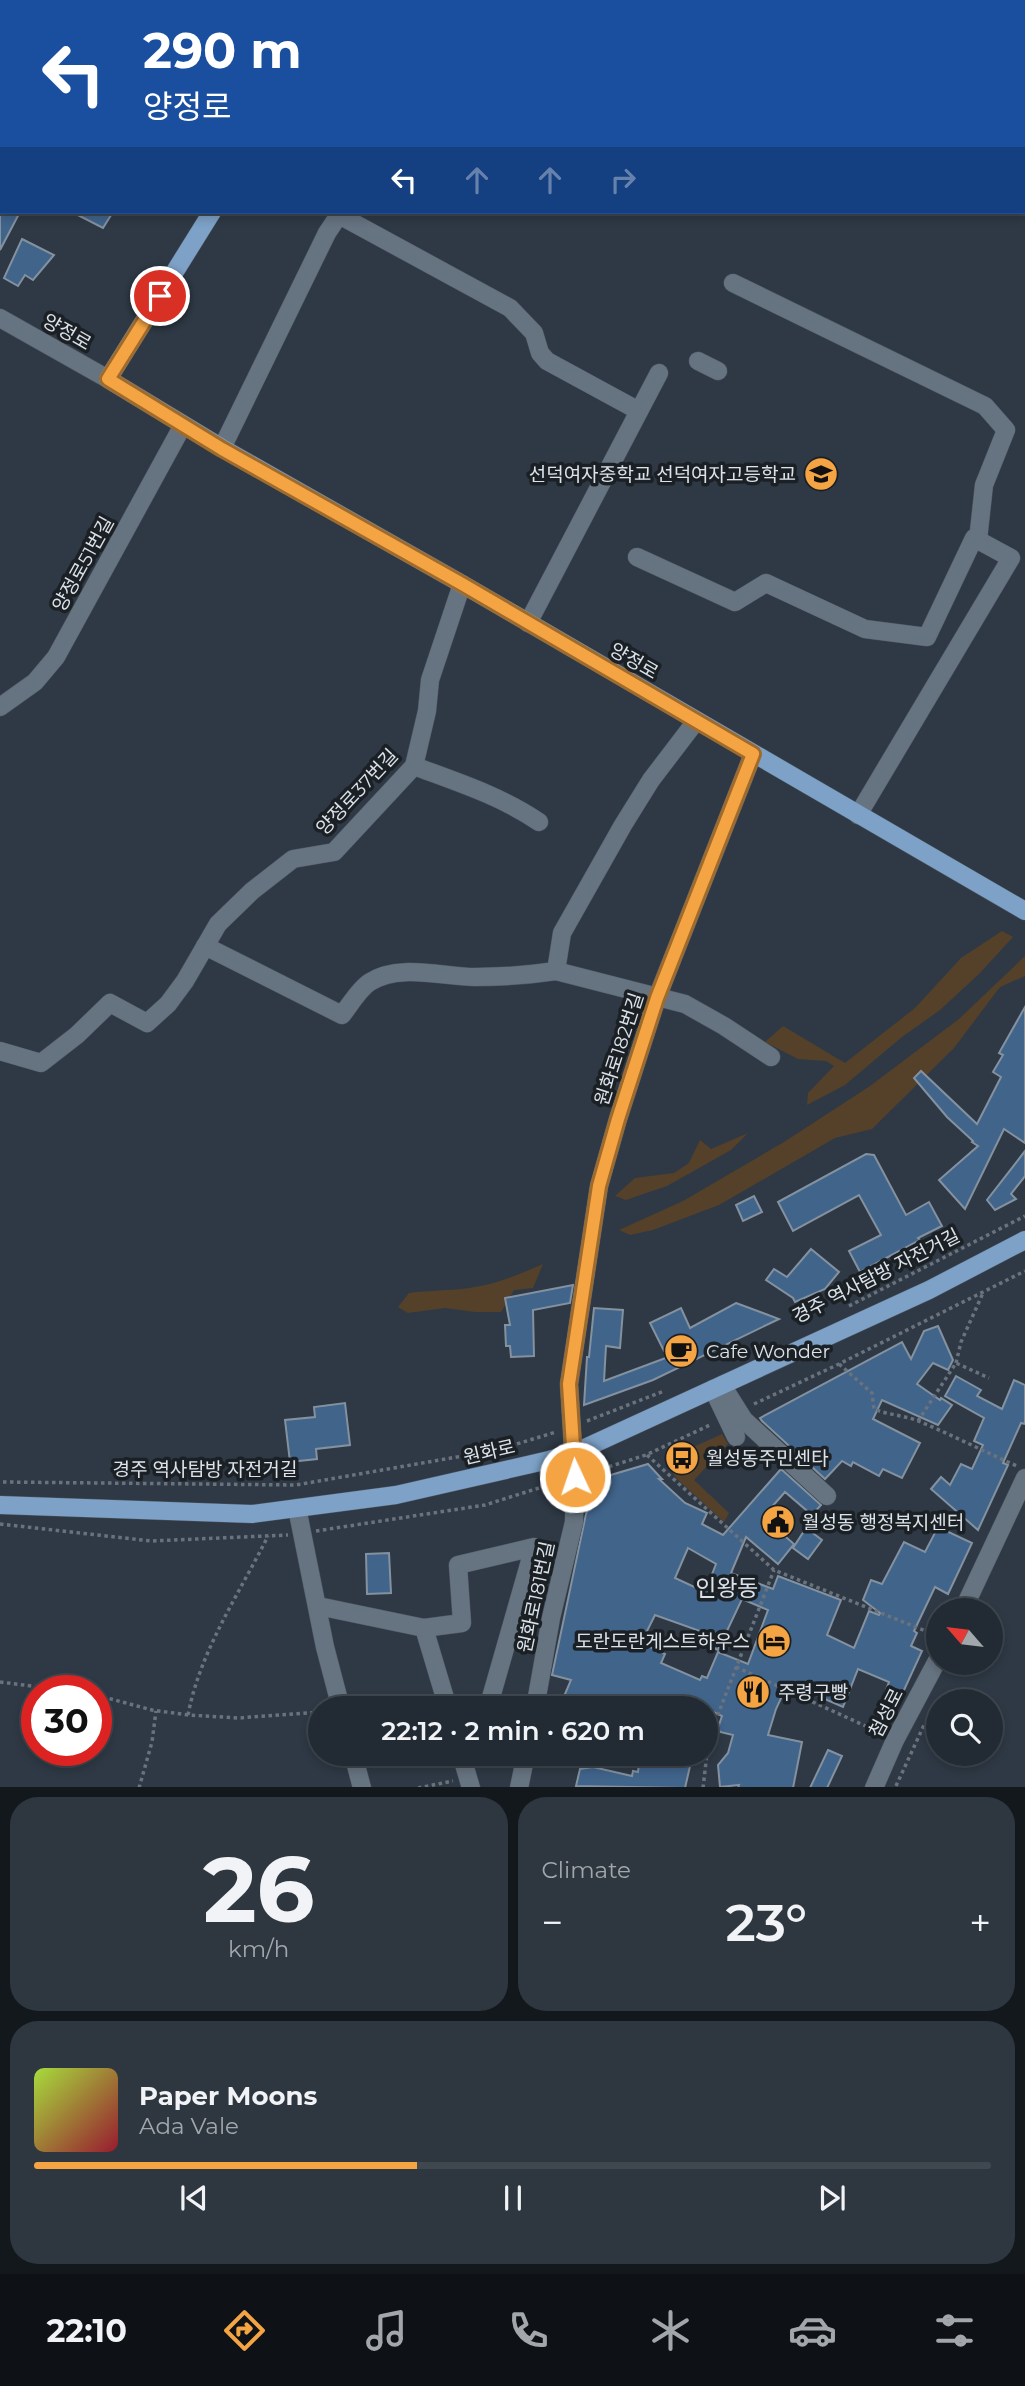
<!DOCTYPE html>
<html lang="en">
<head>
<meta charset="utf-8">
<style>
  :root { --surface:#222b34; --page:#2e3740; --text:#f1f3f6; --muted:#a2a7ac; --line:#3f474f; --accent:#f4a443 }
  body { margin:0; font-family:Montserrat,"Noto Sans KR",sans-serif; background:var(--page); color:var(--text); height:100vh; display:flex; flex-direction:column; font-size:26px; white-space:nowrap }
  * { box-sizing:border-box; margin:0 }
  p { font-size:23px; color:var(--muted) }
  .icon { flex:none; width:38px; height:38px; fill:none; stroke:currentColor; stroke-width:2; stroke-linecap:round; stroke-linejoin:round }
  .map { position:relative; height:1787px; overflow:hidden }
  .drawer { display:flex; flex-direction:column; gap:10px; padding:10px; background:#13181d; flex:1 }
  .drawer>* { flex:none }
  .top-card { position:absolute; left:0px; top:0px; width:1026px; height:214px; box-shadow:0 4px 10px #0003,0 0 0 2px var(--line); background:#1a4fa0; color:#fff; overflow:hidden }
  .needle { width:46px; rotate:298deg }
  .tools { position:absolute; left:926px; top:1598px; display:grid; gap:14px }
  .tools a { display:grid; place-items:center; width:77px; height:77px; border-radius:50%; background:var(--surface); box-shadow:0 4px 10px #0003,0 0 0 2px var(--line); font-size:35px }
  .speed { position:absolute; left:21px; top:1675px; display:flex; gap:14px; font-size:35px; font-weight:700; text-align:center }
  .speed>* { display:grid; place-content:center; width:91px; height:91px; border-radius:50%; background:var(--surface); box-shadow:0 4px 10px #0003,0 0 0 2px var(--line); line-height:1 }
  .speed .limit { border:10px solid #d22; background:#fff; color:#111 }
  .pin { position:absolute; display:grid; place-items:center; width:60px; height:60px; color:#fff; margin:-30px; border:4px solid #fff; border-radius:50%; box-shadow:0 2px 7px #0007 }
  .me { position:absolute; width:77px; margin:-38px; rotate:357deg; stroke-linejoin:round; filter:drop-shadow(0 0 5px #0008) }
  .turn { display:flex; align-items:center; gap:24px; height:147px; padding:0 28px; font-size:32px }
  .turn .icon { width:91px; height:91px; stroke-width:2.5 }
  .turn b { display:block; font-size:49px; line-height:60px }
  .lanes { display:flex; align-items:center; height:66px; padding:0 28px; background:#0003; justify-content:center; gap:35px; direction:ltr }
  .lanes .off { opacity:.35 }
  .big { font-size:52px; font-weight:600; line-height:1.1 }
  .drawer .card { flex:1; display:flex; flex-direction:column; justify-content:center; gap:10px; min-width:0; padding:0 24px; border-radius:28px; background:var(--page) }
  .drawer .dial { align-items:center; gap:0 }
  .dial b { font-size:91px; line-height:1 }
  .song { display:flex; align-items:center; gap:21px }
  .cover { width:84px; height:84px; border-radius:10px; background:linear-gradient(135deg,hsl(80 70% 55%),hsl(350 70% 35%)) }
  .played { height:7px; border-radius:4px; background:linear-gradient(90deg,var(--accent) 40%,var(--line) 40%) }
  .keys { display:flex; justify-content:space-around; direction:ltr }
  .heat { display:flex; justify-content:space-between; align-items:center; font-size:38px; direction:ltr }
  .drawer .tiles { flex:1; display:grid; gap:10px; grid-template-columns:1fr 1fr }
  .card:last-child { grid-column:span 2 }
  .trip { position:absolute; left:308px; top:1696px; width:410px; height:70px; border-radius:35px; background:var(--surface); box-shadow:0 4px 10px #0003,0 0 0 2px var(--line); font-weight:600; line-height:70px; text-align:center }
  .menu { display:flex; height:112px; justify-content:space-around; align-items:center; background:#0e1115; color:var(--muted) }
  .menu .icon { width:49px; height:49px }
  .menu .on { color:var(--accent) }
  .menu b { font-size:32px; color:var(--text) }
  .map>svg:first-child { display:block }
  .green { fill:#554029 }
  .building { fill:#41648b; stroke:#84919f; stroke-width:2; fill-rule:evenodd }
  .lines { fill:none; stroke-linecap:round; stroke-linejoin:round }
  .minor-casing { stroke:#4d5660; stroke-width:19 }
  .major-casing { stroke:#4d5660; stroke-width:19 }
  .path { stroke:#6a737d; stroke-width:3.5; stroke-dasharray:3.5 3.5; stroke-linecap:butt }
  .minor { stroke:#667380; stroke-width:18 }
  .major { stroke:#7da1c7; stroke-width:18 }
  .route-casing { stroke:#9f6b2c; stroke-width:18 }
  .route { stroke:#f4a443; stroke-width:12 }
  .labels { text-anchor:middle; dominant-baseline:central; stroke-width:7; stroke-linejoin:round; paint-order:stroke }
  .street-label { font-size:19px; fill:#dbe2e9; stroke:#1b2025 }
  .poi-label { font-size:19px; fill:#dbe2e9; stroke:#1b2025; text-anchor:start }
  .quarter-label { font-size:23px; fill:#dbe2e9; stroke:#1b2025 }
</style>
</head>
<body>
<div class="map">
<svg width="1025" height="1788" viewBox="0 0 1025 1788">
  <rect width="100%" height="100%" fill="#2e3945"/>
  <g class="green">
    <polygon points="1002,931 1013,937 979,974 940,1010 902,1037 845,1085 807,1105 808,1093 834,1066 826,1061 798,1059 765,1042 783,1026 845,1063 915,1008 961,958"/>
    <polygon points="1025,956 1025,976 1000,987 954,1048 872,1129 835,1138 719,1205 653,1230 630,1235 619,1230 683,1201 784,1142 870,1086 959,1019"/>
    <polygon points="748,1133 731,1150 667,1186 626,1200 615,1196 635,1178 674,1173 689,1163 700,1140 711,1149"/>
    <path d="M543 1264 533 1288 514 1290 501 1312H475L445 1308 408 1313 398 1307 409 1293C429 1290 449 1291 469 1288 495 1285 520 1274 543 1264Z"/>
    <polygon points="722,1434 728,1444 694,1480 729,1513 724,1522 676,1478 665,1460"/>
  </g>
  <g class="building">
    <polygon points="0,212 20,212 0,250"/>
    <polygon points="72,212 113,212 103,228"/>
    <polygon points="22,239 54,255 33,280 25,275 18,286 4,278"/>
    <polygon points="1025,1007 1025,1143 1004,1129 965,1209 939,1180 978,1146 972,1142 973,1141 947,1117 914,1078 921,1071 977,1124 1001,1077 993,1072 1003,1055 999,1053"/>
    <polygon points="1025,1151 1025,1176 1011,1194 1016,1199 995,1210 987,1200"/>
    <polygon points="866,1154 874,1155 906,1215 929,1202 942,1226 918,1238 920,1240 860,1272 849,1251 881,1235 859,1195 793,1231 778,1202"/>
    <polygon points="754,1196 762,1212 743,1221 736,1205"/>
    <polygon points="811,1249 839,1272 825,1289 795,1302 793,1298 766,1280 774,1269 787,1277"/>
    <polygon points="573,1285 570,1303 533,1310 534,1356 511,1357 510,1346 506,1346 505,1325 510,1325 505,1298"/>
    <polygon points="736,1303 779,1319 653,1380 584,1405 587,1357 589,1357 594,1308 623,1310 620,1348 606,1346 604,1381 679,1353 664,1351 650,1323 681,1308 690,1328"/>
    <polygon points="938,1326 953,1360 948,1370 933,1363 917,1384 940,1400 941,1398 952,1405 938,1425 882,1400 873,1419 920,1443 902,1478 883,1469 879,1476 853,1462 851,1466 842,1461 825,1479 762,1421 760,1418 902,1342 911,1359 924,1331"/>
    <polygon points="956,1376 981,1390 977,1396 1002,1409 1014,1380 1025,1385 1025,1424 1021,1423 1003,1463 1008,1465 978,1530 931,1489 941,1477 950,1485 961,1464 972,1469 983,1445 974,1441 984,1418 945,1396"/>
    <polygon points="345,1403 350,1445 316,1449 317,1459 290,1462 285,1420 315,1417 314,1407"/>
    <path d="M648 1464 662 1479H659L685 1503 707 1513 702 1524 723 1535 781 1469 821 1505 812 1515 785 1492 763 1517 794 1544 778 1564 746 1537 731 1573 773 1589 778 1576 841 1600 827 1635 854 1648 869 1611 879 1615 880 1613 863 1600 871 1580 882 1584 904 1542 925 1552 938 1527 972 1543 948 1594 935 1587 914 1631 917 1633 911 1646 922 1651 893 1714 879 1708 889 1682 858 1669 843 1707 788 1683 776 1709 768 1735 802 1742 793 1788H738L739 1785 720 1787 718 1765 728 1753 733 1735 720 1732 718 1728 722 1716 682 1697 680 1708H559L571 1680 552 1675 586 1514 597 1488 594 1480ZM688 1548 716 1564 705 1592 675 1578ZM742 1599 768 1610 748 1664 718 1652 707 1678 702 1676 700 1680 661 1663 665 1654 641 1643 655 1615 700 1631 696 1640 718 1650Z"/>
    <polygon points="806,1528 822,1540 808,1559 793,1548"/>
    <polygon points="389,1553 391,1593 367,1594 366,1554"/>
    <polygon points="828,1750 842,1756 827,1788 810,1788"/>
    <polygon points="640,1755 658,1758 658,1755 691,1762 685,1788 576,1786 580,1769 593,1767 632,1776 633,1771 638,1772"/>
  </g>
  <g class="lines">
    <g class="minor-casing">
      <g id="minor">
        <polyline points="733,283 985,406 1006,430 984,485 978,540"/>
        <polyline points="0,318 108,379"/>
        <polyline points="698,361 718,371"/>
        <polyline points="222,448 327,233 339,215 510,308 534,333 540,353 547,361 639,411"/>
        <polyline points="637,557 735,602 766,583 865,629 927,637 974,538 1011,558 858,815"/>
        <polyline points="528,623 659,373"/>
        <polyline points="0,707 35,682 56,657 183,425"/>
        <path d="M414 766C457 782 501 796 539 822"/>
        <path d="M205 946 342 1015C350 1005 359 989 370 982 399 963 443 977 475 977 503 977 529 975 556 971L562 933 623 825 651 780 696 721"/>
        <polyline points="556,971 685,1004 724,1026 771,1057"/>
        <polyline points="0,1051 41,1063 77,1035 110,1003 147,1023 168,1004 185,981 218,924 252,891 293,859 334,852 414,766 427,711 430,680 462,584"/>
        <polyline points="722,1385 744,1420 827,1496"/>
        <polyline points="713,1389 736,1437"/>
        <polyline points="297,1508 325,1647 341,1708"/>
        <polyline points="318,1606 424,1628 448,1708"/>
        <polyline points="963,1610 1025,1478"/>
        <polyline points="424,1628 462,1623 458,1565 534,1547 488,1708"/>
        <polyline points="535,1708 551,1618 574,1522 575,1480 569,1384 599,1186 618,1119 657,998 753,754"/>
        <polyline points="705,1736 709,1735"/>
        <polyline points="353,1754 362,1788"/>
        <polyline points="461,1754 471,1788"/>
        <polyline points="559,1754 578,1758 602,1754"/>
        <polyline points="519,1788 526,1754"/>
        <polyline points="874,1788 895,1740 938,1659"/>
      </g>
    </g>
    <g class="major-casing">
      <g id="major">
        <polyline points="341,2 342,0"/>
        <polyline points="212,212 108,379 222,448 462,584 1025,911"/>
        <polyline points="0,1505 252,1514 396,1495 549,1460 574,1453 929,1290 1025,1240"/>
      </g>
    </g>
    <g class="path">
      <polyline points="849,1306 1025,1216"/>
      <polyline points="956,1363 961,1342 983,1293"/>
      <path d="M839 1364 872 1393 874 1409C888 1415 902 1415 916 1420 950 1434 983 1451 1017 1466"/>
      <polyline points="754,1404 839,1364 1025,1271"/>
      <polyline points="587,1421 664,1391"/>
      <polyline points="918,1421 956,1363 989,1378"/>
      <polyline points="647,1455 774,1570 938,1636"/>
      <polyline points="589,1473 646,1455 712,1424"/>
      <polyline points="3,1482 296,1485 497,1450 556,1432"/>
      <polyline points="0,1524 151,1541 288,1535"/>
      <polyline points="316,1531 485,1505 558,1482"/>
      <polyline points="736,1667 881,1733"/>
      <polyline points="0,1682 63,1690"/>
      <polyline points="96,1695 152,1710 188,1715 239,1718 320,1712"/>
      <path d="M188 1715C200 1651 239 1594 268 1536"/>
      <polyline points="715,1722 774,1570"/>
      <polyline points="896,1786 925,1723"/>
      <polyline points="139,1788 152,1742 156,1711"/>
      <polyline points="418,1788 453,1781"/>
      <polyline points="703,1788 707,1753"/>
    </g>
    <use href="#minor" class="minor"/>
    <use href="#major" class="major"/>
  </g>
  <g class="lines">
    <g class="route-casing">
      <polyline id="route" points="160,296 108,379 222,449 462,584 753,754 657,998 618,1119 599,1186 569,1384 575,1477"/>
    </g>
    <use href="#route" class="route"/>
  </g>
  <defs>
    <g id="school-disc" transform="scale(1.75)"><circle r="9.5" fill="#f4a443" stroke="#1b2025"/><path d="M0-5L7-2L0 1L-7-2ZM-4 1L0 2.5L4 1V4Q0 6-4 4Z" fill="#111"/></g>
    <g id="cafe-disc" transform="scale(1.75)"><circle r="9.5" fill="#f4a443" stroke="#1b2025"/><path d="M-5.5-4.5H6V0H3Q3 3.5 0 3.5H-2.5Q-5.5 3.5-5.5 0ZM3-3.2v2h1.7v-2ZM-6 4.5H4V6H-6Z" fill="#111"/></g>
    <g id="bus-disc" transform="scale(1.75)"><circle r="9.5" fill="#f4a443" stroke="#1b2025"/><path d="M-5-6H5V4H4V6H2V4H-2V6H-4V4H-5ZM-3.5-4V0h7V-4ZM-3.5 1.2v1.5H-2V1.2ZM2 1.2v1.5H3.5V1.2Z" fill="#111"/></g>
    <g id="civic-disc" transform="scale(1.75)"><circle r="9.5" fill="#f4a443" stroke="#1b2025"/><path d="M-.6-6.5H3V-4.5H.6V-3L4-1V1h2V6H-6V1h2V-1L-.6-3ZM-1.2 2.5V6h2.4V2.5Z" fill="#111"/></g>
    <g id="hotel-disc" transform="scale(1.75)"><circle r="9.5" fill="#f4a443" stroke="#1b2025"/><path d="M-6-4.5h1.5V1H6V5H4.5V3h-9V5H-6ZM-4 0a1.8 1.8 0 1 1 3.6 0ZM.5 0V-2.5h3Q6-2.5 6 0Z" fill="#111"/></g>
    <g id="restaurant-disc" transform="scale(1.75)"><circle r="9.5" fill="#f4a443" stroke="#1b2025"/><path d="M-5-6h1v4h1v-4h1v4h1v-4h1v5L-1.5 .5V6h-2V.5L-5-1ZM5-6V6H3V1.5H1.5Q1.5-4 5-6Z" fill="#111"/></g>
  </defs>
  <g fill-rule="evenodd">
    <use href="#school-disc" x="821" y="474"/>
    <use href="#cafe-disc" x="681" y="1351"/>
    <use href="#bus-disc" x="682" y="1458"/>
    <use href="#civic-disc" x="778" y="1522"/>
    <use href="#hotel-disc" x="774" y="1641"/>
    <use href="#restaurant-disc" x="753" y="1692"/>
  </g>
  <g class="labels">
    <g class="street-label">
      <text transform="translate(67 332) rotate(30)">양정로</text>
      <text transform="translate(83 564) rotate(-61)">양정로51번길</text>
      <text transform="translate(634 661) rotate(30)">양정로</text>
      <text transform="translate(357 792) rotate(-47)">양정로37번길</text>
      <text transform="translate(619 1049) rotate(-72)">원화로182번길</text>
      <text transform="translate(876 1276) rotate(-27)">경주 역사탐방 자전거길</text>
      <text transform="translate(489 1452) rotate(-13)">원화로</text>
      <text x="205" y="1469">경주 역사탐방 자전거길</text>
      <text transform="translate(536 1597) rotate(-78)">원화로181번길</text>
      <text transform="translate(886 1713) rotate(-63)">첨성로</text>
    </g>
    <g class="poi-label">
      <text x="796" y="474" text-anchor="end">선덕여자중학교 선덕여자고등학교</text>
      <text x="706" y="1351">Cafe Wonder</text>
      <text x="706" y="1458">월성동주민센타</text>
      <text x="802" y="1522">월성동 행정복지센터</text>
      <text x="750" y="1641" text-anchor="end">도란도란게스트하우스</text>
      <text x="778" y="1692">주령구빵</text>
    </g>
    <g class="quarter-label">
      <text x="727" y="1588">인왕동</text>
    </g>
  </g>
</svg>
<div class="tools">
<a><svg class="needle" viewBox="-14 -14 28 28"><path d="M0-13l5 13h-10z" fill="#e53935"/><path d="M0 13l5-13h-10z" fill="#a2a7ac"/></svg></a>
<a><svg class="icon" aria-label="search" viewBox="0 0 24 24"><circle cx="10" cy="10" r="6"/><path d="M15 15l6 6"/></svg></a>
</div>
<div class="speed"><div class="limit">30</div></div>
<div class="pin" style="left:160px;top:296px;background:#d93025"><svg class="icon" aria-label="arrive" viewBox="0 0 24 24"><path d="M6 21V4h12l-3 4 3 4H6"/></svg></div>
<svg class="me" style="left:575px;top:1477px" viewBox="-20 -20 40 40"><circle r="17" fill="#f4a443" stroke="#fff" stroke-width="3"/><path d="M0-11L8 9 0 5-8 9z" fill="#fff"/></svg>
<div class="trip">22:12 · 2 min · 620 m</div>
<div class="top-card">
<div class="turn"><svg class="icon" aria-label="left" viewBox="0 0 24 24"><path d="M17 20v-9H6M10 6l-5 5 5 5"/></svg><div><b>290 m</b>양정로</div></div>
<div class="lanes"><svg class="icon" aria-label="left" viewBox="0 0 24 24"><path d="M17 20v-9H6M10 6l-5 5 5 5"/></svg><svg class="icon off" aria-label="ahead" viewBox="0 0 24 24"><path d="M12 20V5M6 11l6-6 6 6"/></svg><svg class="icon off" aria-label="ahead" viewBox="0 0 24 24"><path d="M12 20V5M6 11l6-6 6 6"/></svg><svg class="icon off" aria-label="right" viewBox="0 0 24 24"><path d="M7 20v-9h11M14 6l5 5-5 5"/></svg></div>
</div>
</div>
<section class="drawer">
<div class="tiles">
<div class="card dial"><b>26</b><p>km/h</p></div>
<div class="card"><p>Climate</p>
<div class="heat"><a>−</a><b class="big">23°</b><a>+</a></div>
</div>
<div class="card">
<div class="song"><i class="cover"></i><div><b>Paper Moons</b><p>Ada Vale</p></div></div>
<div class="played"></div>
<div class="keys"><svg class="icon" aria-label="previous" viewBox="0 0 24 24"><path d="M18 5L8 12l10 7zM5 5v14"/></svg><svg class="icon" aria-label="pause" viewBox="0 0 24 24"><path d="M8 5v14M16 5v14"/></svg><svg class="icon" aria-label="next" viewBox="0 0 24 24"><path d="M6 5l10 7-10 7zM19 5v14"/></svg></div>
</div>
</div>
</section>
<nav class="menu">
<b>22:10</b>
<svg class="icon on" aria-label="directions" viewBox="0 0 24 24"><path d="M12 3l9 9-9 9-9-9zM9 14v-3h6M13 9l2 2-2 2"/></svg>
<svg class="icon" aria-label="music" viewBox="0 0 24 24"><path d="M9 18V5l10-2v13"/><circle cx="6" cy="18" r="3"/><circle cx="16" cy="16" r="3"/></svg>
<svg class="icon" aria-label="phone" viewBox="0 0 24 24"><path d="M5 4h4l2 5-3 2q2 4 5 5l2-3 5 2v4C11 20 4 13 5 4z"/></svg>
<svg class="icon" aria-label="climate" viewBox="0 0 24 24"><path d="M12 3v18M4 7l16 10M4 17L20 7"/></svg>
<svg class="icon" aria-label="car" viewBox="0 0 24 24"><path d="M5 17H2v-5l4-1 3-4h7l3 4 3 1v5h-3M9 17h6M6 11h13"/><circle cx="7" cy="17" r="2"/><circle cx="17" cy="17" r="2"/></svg>
<svg class="icon" aria-label="filters" viewBox="0 0 24 24"><path d="M4 7h16M4 17h16"/><circle cx="9" cy="7" r="2"/><circle cx="15" cy="17" r="2"/></svg>
</nav>
</body>
</html>
